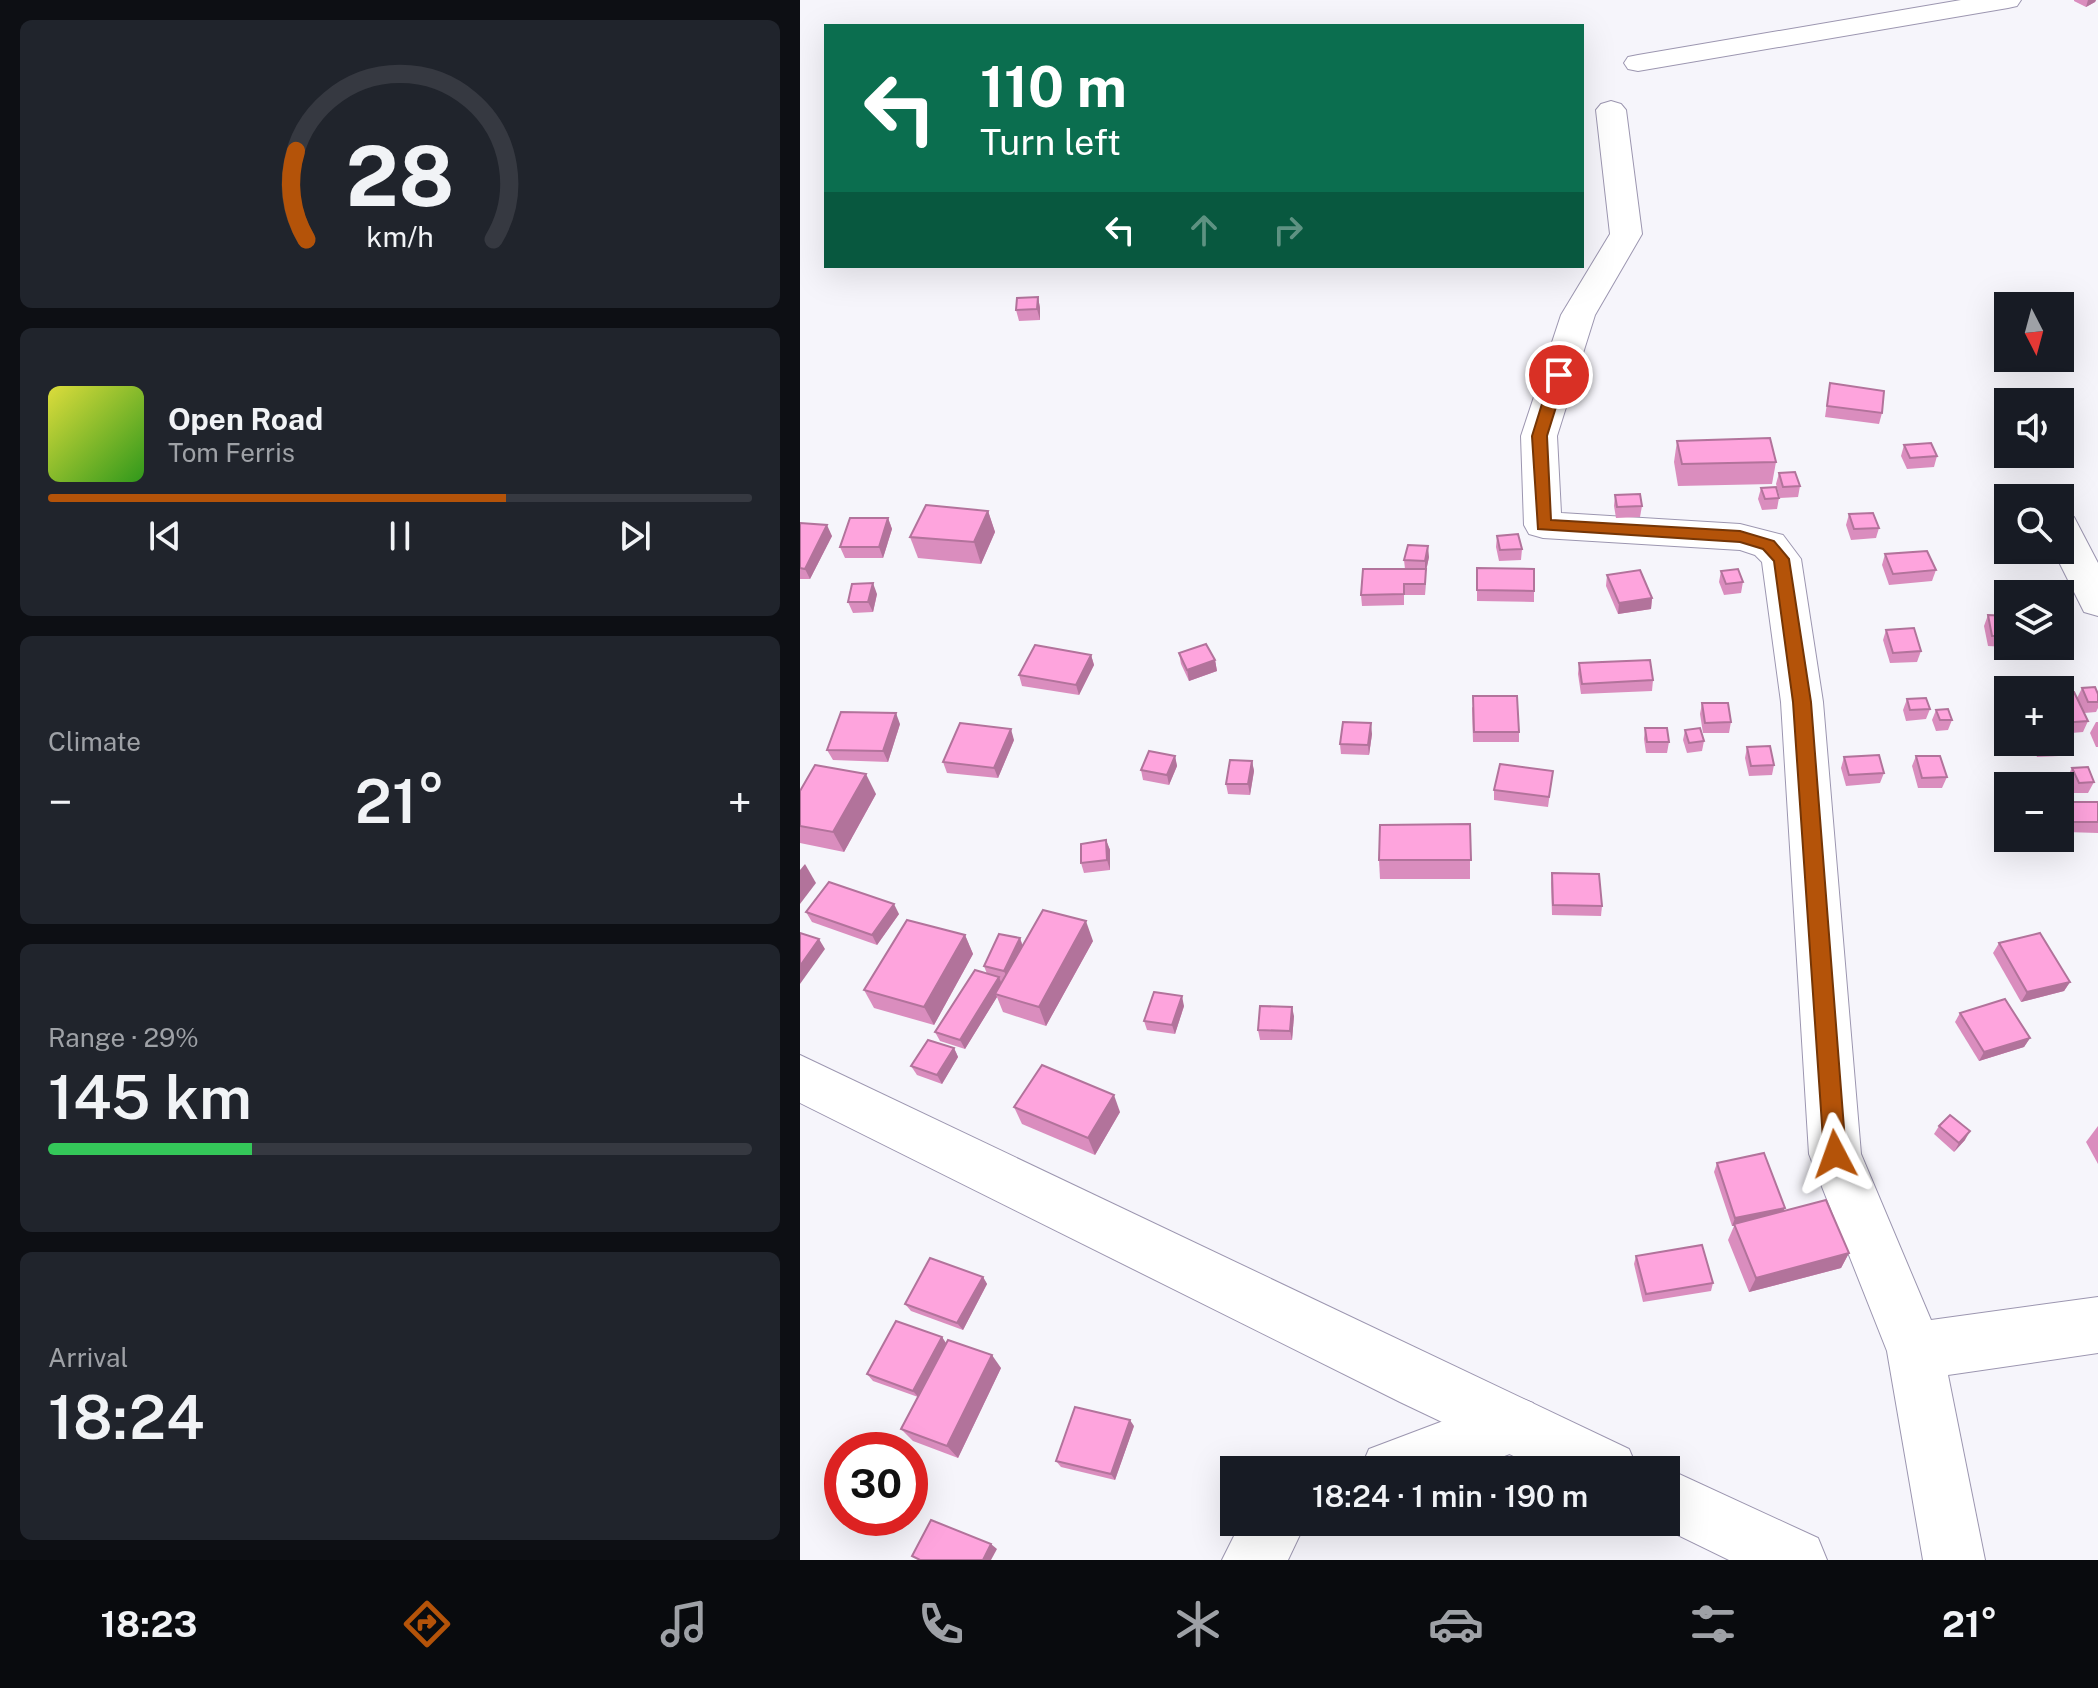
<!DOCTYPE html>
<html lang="en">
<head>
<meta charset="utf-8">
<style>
  :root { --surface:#171b24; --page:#20242c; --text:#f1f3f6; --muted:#9ea1a6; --line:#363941; --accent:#b45309 }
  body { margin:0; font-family:"Public Sans",sans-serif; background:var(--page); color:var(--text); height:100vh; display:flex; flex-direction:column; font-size:30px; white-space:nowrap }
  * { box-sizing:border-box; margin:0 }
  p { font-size:26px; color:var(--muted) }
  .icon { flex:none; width:44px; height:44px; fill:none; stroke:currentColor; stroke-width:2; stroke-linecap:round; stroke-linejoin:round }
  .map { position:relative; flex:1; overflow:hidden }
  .drawer { display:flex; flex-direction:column; gap:20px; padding:20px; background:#0d0f14; width:800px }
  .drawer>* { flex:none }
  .top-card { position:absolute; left:24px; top:24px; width:760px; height:244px; border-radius:0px; box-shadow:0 8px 32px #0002; background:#0b6e4f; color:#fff; overflow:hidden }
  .needle { width:52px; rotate:174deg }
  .buttons { position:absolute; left:1194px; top:292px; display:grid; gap:16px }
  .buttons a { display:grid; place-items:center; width:80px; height:80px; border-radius:0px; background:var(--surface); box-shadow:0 8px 32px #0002; font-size:40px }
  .speed { position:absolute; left:24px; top:1432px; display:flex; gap:16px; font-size:40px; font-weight:700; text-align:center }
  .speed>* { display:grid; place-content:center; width:104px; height:104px; border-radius:50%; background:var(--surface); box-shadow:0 8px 32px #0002; line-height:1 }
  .speed .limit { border:12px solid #d22; background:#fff; color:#111 }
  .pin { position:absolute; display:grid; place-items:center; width:68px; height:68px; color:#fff; margin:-34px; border:4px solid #fff; border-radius:50%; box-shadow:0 2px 8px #0007 }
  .me { position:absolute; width:88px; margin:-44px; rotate:356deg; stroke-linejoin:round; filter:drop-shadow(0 0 6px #0008) }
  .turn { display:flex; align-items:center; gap:28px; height:168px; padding:0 24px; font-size:36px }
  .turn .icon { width:104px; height:104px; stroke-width:2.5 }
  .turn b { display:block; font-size:56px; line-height:68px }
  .lanes { display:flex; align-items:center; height:76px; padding:0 24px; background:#0003; justify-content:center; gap:40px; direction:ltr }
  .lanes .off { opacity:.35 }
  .big { font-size:60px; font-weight:600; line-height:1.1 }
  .drawer .tile { flex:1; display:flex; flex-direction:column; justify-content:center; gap:12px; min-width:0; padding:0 28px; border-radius:12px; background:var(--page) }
  .drawer .dial { align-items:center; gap:0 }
  .dial svg { height:208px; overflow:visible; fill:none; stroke:var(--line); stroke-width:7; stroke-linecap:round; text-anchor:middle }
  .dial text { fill:var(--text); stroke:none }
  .song { display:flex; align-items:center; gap:24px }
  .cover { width:96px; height:96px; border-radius:12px; background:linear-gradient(135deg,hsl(60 70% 55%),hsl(110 70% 35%)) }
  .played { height:8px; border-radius:4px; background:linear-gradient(90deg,var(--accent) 65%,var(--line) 65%) }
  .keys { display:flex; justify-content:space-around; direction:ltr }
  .heat { display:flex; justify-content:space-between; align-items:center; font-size:44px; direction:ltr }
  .charge { height:12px; border-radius:6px; background:linear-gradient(90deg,#34c759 29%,var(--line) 0) }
  .trip { position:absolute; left:420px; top:1456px; width:460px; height:80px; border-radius:0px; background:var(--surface); box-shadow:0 8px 32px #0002; font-weight:600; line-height:80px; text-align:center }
  .dock { display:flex; height:128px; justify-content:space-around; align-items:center; background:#090b0e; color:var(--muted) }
  .dock .icon { width:56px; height:56px }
  .dock .selected { color:var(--accent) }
  .dock b { font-size:36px; color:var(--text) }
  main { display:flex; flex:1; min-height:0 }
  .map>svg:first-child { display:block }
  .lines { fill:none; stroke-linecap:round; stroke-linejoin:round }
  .minor-casing { stroke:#9c96b0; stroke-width:2 }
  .major-casing { stroke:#9c96b0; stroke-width:2 }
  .minor { fill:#fff; fill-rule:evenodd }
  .major { fill:#fff; fill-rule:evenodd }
  .wall { fill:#da8dbe }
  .shaded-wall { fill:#b2739b }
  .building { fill:#fea4dd; stroke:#b2739b; stroke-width:2 }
  .route { fill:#b45309; stroke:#753606; stroke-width:2 }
</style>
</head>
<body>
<main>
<section class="drawer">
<div class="tile dial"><svg viewBox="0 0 100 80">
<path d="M14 69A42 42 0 1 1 86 69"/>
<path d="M14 69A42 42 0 0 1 10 35" stroke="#b45309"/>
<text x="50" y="56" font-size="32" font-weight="700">28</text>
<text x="50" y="72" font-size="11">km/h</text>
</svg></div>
<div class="tile">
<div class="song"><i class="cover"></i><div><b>Open Road</b><p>Tom Ferris</p></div></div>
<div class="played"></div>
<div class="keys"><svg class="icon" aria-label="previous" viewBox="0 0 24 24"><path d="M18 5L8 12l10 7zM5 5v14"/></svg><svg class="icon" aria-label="pause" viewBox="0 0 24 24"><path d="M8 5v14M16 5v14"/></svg><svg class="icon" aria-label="next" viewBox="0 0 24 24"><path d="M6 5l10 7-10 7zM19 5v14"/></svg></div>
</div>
<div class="tile"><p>Climate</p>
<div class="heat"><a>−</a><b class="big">21°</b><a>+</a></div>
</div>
<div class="tile"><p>Range · 29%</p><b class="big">145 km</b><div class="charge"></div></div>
<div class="tile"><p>Arrival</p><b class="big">18:24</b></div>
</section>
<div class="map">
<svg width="1298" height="1560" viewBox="0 0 1298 1560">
  <rect width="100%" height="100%" fill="#f6f5fb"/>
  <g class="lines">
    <g class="minor-casing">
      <g id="minor">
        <polygon points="1161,0 1221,0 1217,6 1208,8 838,71 828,69 824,63 828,57 838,55"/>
        <polygon points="811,101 821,104 826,110 842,234 795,315 757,436 761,513 940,524 983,535 1001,559 1023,702 1061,1154 1131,1320 1298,1297 1298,1353 1148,1375 1185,1560 1123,1560 1087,1351 1009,1154 981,702 962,562 955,555 940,550 743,538 729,534 724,525 721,436 761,315 810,234 796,110 801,104"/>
        <polygon points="1260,513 1274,517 1298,563 1298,616 1284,612 1253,550 1260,550"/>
        <polygon points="712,1395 733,1403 741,1424 733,1445 668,1470 560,1470 569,1449"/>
        <polygon points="441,1522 506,1522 488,1560 422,1560"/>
      </g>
    </g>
    <g class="major-casing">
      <g id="major">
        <polygon points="0,1055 829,1449 838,1470 743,1470 600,1402 0,1103"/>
        <polygon points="866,1468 1018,1538 1027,1560 929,1560 851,1522 866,1522 866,1470 861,1470"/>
      </g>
    </g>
    <use href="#minor" class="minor"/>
    <use href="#major" class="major"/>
  </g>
  <g class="wall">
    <polygon points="1274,0 1296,0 1295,2 1286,7 1274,1"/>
    <polygon points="238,297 240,308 240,320 219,321 216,310"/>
    <polygon points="1030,383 1082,413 1079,424 1025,417"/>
    <polygon points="877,441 976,462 972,484 878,486 874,462"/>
    <polygon points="1260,442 1262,448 1258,459 1239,459 1237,454 1260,454"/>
    <polygon points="1104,445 1137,456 1134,467 1107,469 1101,456"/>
    <polygon points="979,473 1000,486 998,497 980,498 976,484"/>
    <polygon points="961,488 979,498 977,509 962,510 958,499"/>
    <polygon points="815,495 842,506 840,517 816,518 814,506"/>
    <polygon points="188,511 195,532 181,564 118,558 110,537"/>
    <polygon points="1049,514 1079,528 1076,538 1051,540 1046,525"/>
    <polygon points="88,518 92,529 83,558 45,558 40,547"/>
    <polygon points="0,523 32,536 10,579 0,579"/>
    <polygon points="697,536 722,549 721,560 699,561 696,547"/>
    <polygon points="1085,554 1136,570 1132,581 1089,585 1082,565"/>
    <polygon points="629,557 626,571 625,595 604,595 604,605 562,606 561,595 605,569 604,560"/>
    <polygon points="677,568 734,591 734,602 677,601"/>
    <polygon points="921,571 943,582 941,593 924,595 919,582"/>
    <polygon points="807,575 852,598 851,609 818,614 806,586"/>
    <polygon points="77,594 73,612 53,613 48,602"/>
    <polygon points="1188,615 1208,616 1208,646 1223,646 1222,648 1188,646 1184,626"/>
    <polygon points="1086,630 1121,651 1117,662 1090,663 1083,640"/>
    <polygon points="379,653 415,660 417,671 389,681 381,664"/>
    <polygon points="291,655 294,665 279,695 222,686 219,675"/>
    <polygon points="779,663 853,680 852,691 781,694 778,674"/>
    <polygon points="1282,688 1298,694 1298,708 1296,712 1284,713 1288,721 1283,732 1260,734 1260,693 1277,698"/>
    <polygon points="1107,699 1130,709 1126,719 1106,721 1103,710"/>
    <polygon points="902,703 931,722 929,733 903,733 900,714"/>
    <polygon points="672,707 719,732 719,742 673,742"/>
    <polygon points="1136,710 1152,720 1148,730 1136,731 1132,720"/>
    <polygon points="1296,722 1298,722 1298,747 1296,747 1290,733"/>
    <polygon points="100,724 88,762 33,760 27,750"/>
    <polygon points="845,728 869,742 867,753 846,753 844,739"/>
    <polygon points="885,730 904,741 902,751 887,753 883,740"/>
    <polygon points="572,734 569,755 541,754 540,744"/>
    <polygon points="214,740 198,778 147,773 143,762"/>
    <polygon points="1231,742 1260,742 1264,746 1259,756 1237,757"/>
    <polygon points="947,747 974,765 972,775 949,776 945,758"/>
    <polygon points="375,756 377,766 369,785 343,780 341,770"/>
    <polygon points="1116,756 1147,777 1142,788 1118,788 1112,766"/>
    <polygon points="1044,757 1084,773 1080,783 1046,786 1041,768"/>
    <polygon points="452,761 454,771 450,795 428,794 426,784"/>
    <polygon points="1272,768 1294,782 1288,793 1273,793 1267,778"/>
    <polygon points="753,771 748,807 694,800 694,790"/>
    <polygon points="0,791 76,794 44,852 0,843"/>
    <polygon points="1266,802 1298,802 1298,833 1266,832 1261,812"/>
    <polygon points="670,824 670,879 580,879 579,860"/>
    <polygon points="306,840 310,850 310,870 284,873 281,863"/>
    <polygon points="752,873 802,906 801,916 752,915 751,883"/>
    <polygon points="6,912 99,914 77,945 12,922"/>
    <polygon points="165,935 173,954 134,1025 74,1008 64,990"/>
    <polygon points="220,938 223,946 293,941 246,1026 203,1012 197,997 165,1049 140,1041 135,1032 187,974 184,966"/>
    <polygon points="1199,943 1270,982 1264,991 1221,1002 1193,953"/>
    <polygon points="384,1006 375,1034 347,1030 344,1021"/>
    <polygon points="1160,1013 1230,1038 1224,1047 1179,1061 1155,1022"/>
    <polygon points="494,1016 492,1040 460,1040 458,1030"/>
    <polygon points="154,1048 158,1057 142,1084 117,1075 111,1066"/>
    <polygon points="214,1107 320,1112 295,1155 222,1124"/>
    <polygon points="1139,1126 1165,1140 1154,1152 1134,1134"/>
    <polygon points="1298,1126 1298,1164 1286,1142"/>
    <polygon points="917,1163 983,1211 1049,1253 1041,1268 949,1292 928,1240 934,1226 932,1226 914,1172"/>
    <polygon points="836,1256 913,1283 911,1291 843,1302 834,1264"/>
    <polygon points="183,1277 187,1284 163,1330 111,1311 105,1304"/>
    <polygon points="142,1337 146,1343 201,1368 158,1458 113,1441 101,1429 118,1397 73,1381 67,1374"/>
    <polygon points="334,1426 315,1480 261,1467 256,1461"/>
  </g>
  <g class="shaded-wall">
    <polygon points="1288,0 1296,0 1295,2 1286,7"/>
    <polygon points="238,297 240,308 240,320 237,309"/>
    <polygon points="188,511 195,532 181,564 174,542"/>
    <polygon points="88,518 92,529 83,558 79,547"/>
    <polygon points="27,525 32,536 10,579 5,569"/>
    <polygon points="628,546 629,557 626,571 625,595 625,561"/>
    <polygon points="73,583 77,594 73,612 68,602"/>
    <polygon points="852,598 851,609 818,614 819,603"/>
    <polygon points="291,655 294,665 279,695 276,685"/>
    <polygon points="415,660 417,671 389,681 387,670"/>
    <polygon points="96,713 100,724 88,762 83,751"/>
    <polygon points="571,723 572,734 569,755 568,745"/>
    <polygon points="211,729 214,740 198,778 194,768"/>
    <polygon points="375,756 377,766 369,785 367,775"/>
    <polygon points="452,761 454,771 450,795 448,784"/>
    <polygon points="66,774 76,794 44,852 33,832"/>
    <polygon points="306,840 310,850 310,870 307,860"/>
    <polygon points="5,864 16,883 0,904 0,870"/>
    <polygon points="94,904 99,914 77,945 72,935"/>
    <polygon points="286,921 293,941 246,1026 239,1007"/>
    <polygon points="165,935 173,954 134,1025 124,1007"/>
    <polygon points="220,938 223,948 208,980 204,971"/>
    <polygon points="19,939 25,949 0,984 0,966"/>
    <polygon points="199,977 203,987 195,994 197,997 165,1049 160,1040"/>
    <polygon points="1270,982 1264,991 1221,1002 1227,992"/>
    <polygon points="382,996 384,1006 375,1034 372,1025"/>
    <polygon points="492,1007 494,1016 492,1040 490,1031"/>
    <polygon points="1230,1038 1224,1047 1179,1061 1184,1052"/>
    <polygon points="154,1048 158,1057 142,1084 137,1075"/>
    <polygon points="314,1095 320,1112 295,1155 288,1138"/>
    <polygon points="1170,1131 1165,1140 1154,1152 1159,1143"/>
    <polygon points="985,1208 981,1216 932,1226 935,1218"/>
    <polygon points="1049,1253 1041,1268 949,1292 956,1278"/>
    <polygon points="183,1277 187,1284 163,1330 157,1323"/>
    <polygon points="142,1337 147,1345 119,1398 113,1391"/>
    <polygon points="192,1355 201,1368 158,1458 147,1446"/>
    <polygon points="330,1420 334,1426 315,1480 311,1474"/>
    <polygon points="191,1544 197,1549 191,1560 183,1560"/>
  </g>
  <g class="building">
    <polygon points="238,297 237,309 216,310 217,298"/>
    <polygon points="1030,383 1084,391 1082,413 1027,406"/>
    <polygon points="970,438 976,462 882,464 877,441"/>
    <polygon points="1131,443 1137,456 1110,458 1104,445"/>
    <polygon points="995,472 1000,486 983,487 979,473"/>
    <polygon points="976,487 979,498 965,499 961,488"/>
    <polygon points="840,494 842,506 817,507 815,495"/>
    <polygon points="126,505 188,511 174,542 110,537"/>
    <polygon points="1073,513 1079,528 1054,529 1049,514"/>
    <polygon points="50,518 88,518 79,547 40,547"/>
    <polygon points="0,523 27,525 5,569 0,568"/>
    <polygon points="718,534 722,549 700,550 697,536"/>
    <polygon points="608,545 628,546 625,561 604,560"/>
    <polygon points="1127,551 1136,570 1093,574 1085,554"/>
    <polygon points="677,568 734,569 734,591 677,590"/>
    <polygon points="563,569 626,569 625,584 604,584 604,594 561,595"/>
    <polygon points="938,569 943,582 926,584 921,571"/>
    <polygon points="840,570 852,598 819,603 807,575"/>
    <polygon points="73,583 68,602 48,602 52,584"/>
    <polygon points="1188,615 1208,616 1208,636 1192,636"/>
    <polygon points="1114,628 1121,651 1093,653 1086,630"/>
    <polygon points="406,644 415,660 387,670 379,653"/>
    <polygon points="235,645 291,655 276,685 219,675"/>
    <polygon points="850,660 853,680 782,684 779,663"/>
    <polygon points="1295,687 1298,694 1298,702 1288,702 1282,688"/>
    <polygon points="1274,692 1288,721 1260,723 1260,693"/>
    <polygon points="673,696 717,696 719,732 674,732"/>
    <polygon points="1126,698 1130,709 1110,710 1107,699"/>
    <polygon points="902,703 928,703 931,722 905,723"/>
    <polygon points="1148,709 1152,720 1140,720 1136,710"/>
    <polygon points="41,712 96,713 83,751 27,750"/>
    <polygon points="543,722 571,723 568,745 540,744"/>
    <polygon points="160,723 211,729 194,768 143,762"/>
    <polygon points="845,728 867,728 869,742 847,742"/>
    <polygon points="900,728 904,741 889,743 885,730"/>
    <polygon points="1260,735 1264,746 1242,747 1240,742 1260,742"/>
    <polygon points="970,746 974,765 951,766 947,747"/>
    <polygon points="349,751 375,756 367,775 341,770"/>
    <polygon points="1079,755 1084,773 1049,775 1044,757"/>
    <polygon points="1116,756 1140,756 1147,777 1122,778"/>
    <polygon points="430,760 452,761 448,784 426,784"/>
    <polygon points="700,764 753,771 749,797 694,790"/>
    <polygon points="15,765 66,774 33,832 0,826 0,791"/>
    <polygon points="1288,767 1294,782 1279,783 1272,768"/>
    <polygon points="1266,802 1298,802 1298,822 1272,822"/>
    <polygon points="670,824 671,860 579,860 580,825"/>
    <polygon points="306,840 307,860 281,863 281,844"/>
    <polygon points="752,873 799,874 802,906 753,905"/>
    <polygon points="29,882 94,904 72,935 6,912"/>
    <polygon points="243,910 286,921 239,1007 195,994"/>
    <polygon points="107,920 165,935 124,1007 64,990"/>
    <polygon points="0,933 19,939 0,966"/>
    <polygon points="1240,933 1270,982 1227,992 1199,943"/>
    <polygon points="199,934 220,938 204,971 184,966"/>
    <polygon points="175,970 199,977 160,1040 135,1032"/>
    <polygon points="354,992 382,996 372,1025 344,1021"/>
    <polygon points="1205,999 1230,1038 1184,1052 1160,1013"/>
    <polygon points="460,1006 492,1007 490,1031 458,1030"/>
    <polygon points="128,1040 154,1048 137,1075 111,1066"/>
    <polygon points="242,1065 314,1095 288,1138 214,1107"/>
    <polygon points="1150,1115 1170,1131 1159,1143 1139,1126"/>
    <polygon points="964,1153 985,1208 935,1218 917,1163"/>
    <polygon points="1026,1200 1049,1253 956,1278 934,1224"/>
    <polygon points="902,1245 913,1283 846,1294 836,1256"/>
    <polygon points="130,1258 183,1277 157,1323 105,1304"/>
    <polygon points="96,1321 142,1337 113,1391 67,1374"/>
    <polygon points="148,1340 192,1355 147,1446 101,1429"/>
    <polygon points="275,1407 330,1420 311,1474 256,1461"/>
    <polygon points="131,1520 191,1544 183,1560 120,1560 112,1556"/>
  </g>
  <polygon class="route" points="759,371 766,375 747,436 751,520 940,531 974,541 989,559 1011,702 1046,1154 1043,1162 1035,1165 1027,1162 1024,1154 993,702 974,561 963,549 940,542 738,529 732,436 751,375"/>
</svg>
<div class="buttons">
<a><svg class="needle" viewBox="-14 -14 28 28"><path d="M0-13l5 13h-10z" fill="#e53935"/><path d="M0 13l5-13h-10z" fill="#9ea1a6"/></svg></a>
<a><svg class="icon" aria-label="sound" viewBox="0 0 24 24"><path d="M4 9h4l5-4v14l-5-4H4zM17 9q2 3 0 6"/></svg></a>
<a><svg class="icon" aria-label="search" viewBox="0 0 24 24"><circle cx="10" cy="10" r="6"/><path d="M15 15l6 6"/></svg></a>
<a><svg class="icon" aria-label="layers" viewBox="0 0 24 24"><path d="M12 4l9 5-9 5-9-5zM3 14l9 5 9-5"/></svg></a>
<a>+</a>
<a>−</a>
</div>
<div class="speed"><div class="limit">30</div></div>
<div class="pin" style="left:759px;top:375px;background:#d93025"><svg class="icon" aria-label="arrive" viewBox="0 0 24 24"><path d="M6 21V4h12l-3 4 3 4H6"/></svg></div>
<svg class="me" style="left:1035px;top:1154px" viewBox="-20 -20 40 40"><path d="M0-17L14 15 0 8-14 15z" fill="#b45309" stroke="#fff" stroke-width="4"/></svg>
<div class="trip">18:24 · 1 min · 190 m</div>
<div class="top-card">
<div class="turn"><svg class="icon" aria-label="left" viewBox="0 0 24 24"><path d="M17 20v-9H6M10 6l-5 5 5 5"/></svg><div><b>110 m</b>Turn left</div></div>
<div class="lanes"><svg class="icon" aria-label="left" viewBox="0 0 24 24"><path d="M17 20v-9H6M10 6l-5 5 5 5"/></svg><svg class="icon off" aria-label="ahead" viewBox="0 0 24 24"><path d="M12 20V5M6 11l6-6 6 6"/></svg><svg class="icon off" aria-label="right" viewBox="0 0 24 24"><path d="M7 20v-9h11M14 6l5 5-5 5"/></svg></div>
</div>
</div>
</main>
<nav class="dock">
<b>18:23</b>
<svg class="icon selected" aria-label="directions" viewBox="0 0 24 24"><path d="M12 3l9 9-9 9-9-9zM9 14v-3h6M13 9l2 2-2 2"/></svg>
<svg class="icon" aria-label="music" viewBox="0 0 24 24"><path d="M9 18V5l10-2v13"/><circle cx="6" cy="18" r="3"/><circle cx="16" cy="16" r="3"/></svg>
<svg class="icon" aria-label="phone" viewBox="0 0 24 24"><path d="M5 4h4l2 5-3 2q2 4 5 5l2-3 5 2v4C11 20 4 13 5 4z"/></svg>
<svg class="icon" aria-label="climate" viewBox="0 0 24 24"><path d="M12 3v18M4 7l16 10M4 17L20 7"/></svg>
<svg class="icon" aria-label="car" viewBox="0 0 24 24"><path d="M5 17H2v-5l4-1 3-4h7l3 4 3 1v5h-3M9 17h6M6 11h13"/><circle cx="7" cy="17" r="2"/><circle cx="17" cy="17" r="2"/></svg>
<svg class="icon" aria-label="filters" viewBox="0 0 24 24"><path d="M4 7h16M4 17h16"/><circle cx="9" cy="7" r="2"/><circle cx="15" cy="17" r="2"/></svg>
<b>21°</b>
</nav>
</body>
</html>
